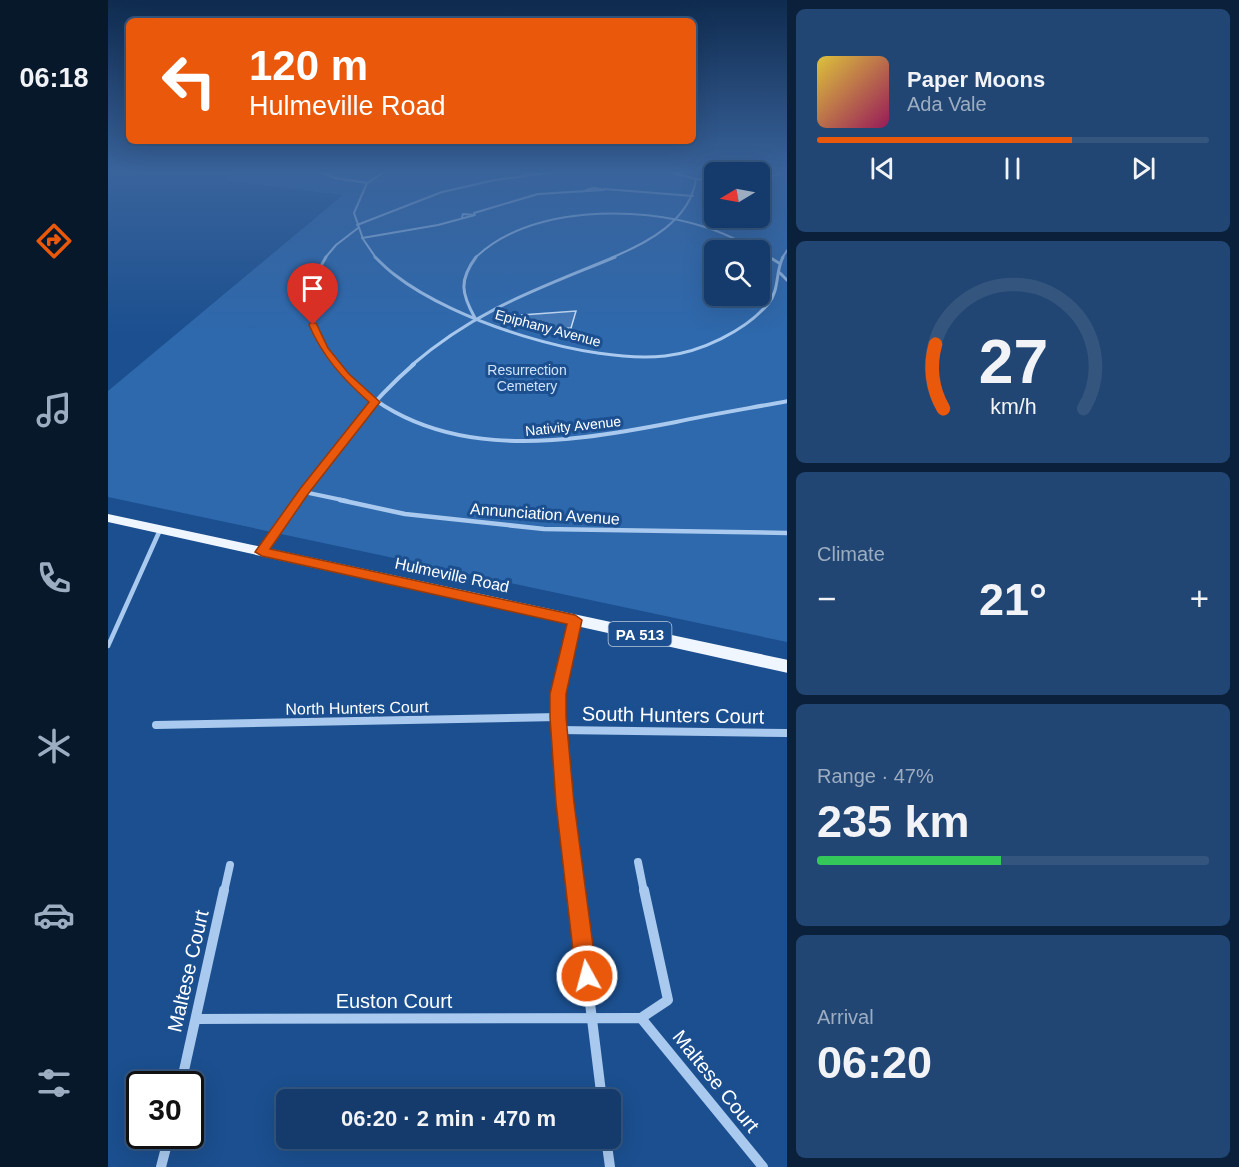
<!DOCTYPE html>
<html lang="en">
<head>
<meta charset="utf-8">
<style>
  :root { --surface:#143b6b; --page:#214673; --text:#f1f3f6; --muted:#9dadc1; --line:#33557e; --accent:#ea580c }
  body { margin:0; font-family:Arial,sans-serif; background:var(--page); color:var(--text); height:100vh; display:flex; flex-direction:column; font-size:22px; white-space:nowrap }
  * { box-sizing:border-box; margin:0 }
  p { font-size:20px; color:var(--muted) }
  .icon { flex:none; width:33px; height:33px; fill:none; stroke:currentColor; stroke-width:2; stroke-linecap:round; stroke-linejoin:round }
  .map { position:relative; flex:1; overflow:hidden }
  .sheet { display:flex; flex-direction:column; gap:9px; padding:9px; background:#0b203b; width:452px }
  .sheet>* { flex:none }
  .banner { position:absolute; left:18px; top:18px; width:570px; height:126px; border-radius:9px; box-shadow:0 6px 24px #0002,0 0 0 2px var(--line); background:#ea580c; color:#fff; overflow:hidden }
  .needle { width:39px; rotate:260deg }
  .tools { position:absolute; left:596px; top:162px; display:grid; gap:12px }
  .tools a { display:grid; place-items:center; width:66px; height:66px; border-radius:9px; background:var(--surface); box-shadow:0 6px 24px #0002,0 0 0 2px var(--line); font-size:30px }
  .speed { position:absolute; left:18px; top:1071px; display:flex; gap:12px; font-size:30px; font-weight:700; text-align:center }
  .speed>* { display:grid; place-content:center; width:78px; height:78px; border-radius:50%; background:var(--surface); box-shadow:0 6px 24px #0002,0 0 0 2px var(--line); line-height:1 }
  .speed .limit { border:3px solid #111; border-radius:9px; background:#fff; color:#111 }
  .pin { position:absolute; display:grid; place-items:center; width:51px; height:51px; color:#fff; margin:-62px -26px; border-radius:50% 50% 50% 0; rotate:-45deg; box-shadow:0 0 6px #0007 }
  .pin .icon { rotate:45deg }
  .me { position:absolute; width:66px; margin:-33px; rotate:353deg; stroke-linejoin:round; filter:drop-shadow(0 0 4px #0008) }
  .turn { display:flex; align-items:center; gap:21px; height:126px; padding:0 24px; font-size:27px }
  .turn .icon { width:78px; height:78px; stroke-width:2.5 }
  .turn b { display:block; font-size:42px; line-height:51px }
  .big { font-size:45px; font-weight:800; line-height:1.1 }
  .sheet .card { flex:1; display:flex; flex-direction:column; justify-content:center; gap:9px; min-width:0; padding:0 21px; border-radius:9px; background:var(--page) }
  .sheet .dial { align-items:center; gap:0 }
  .dial svg { height:156px; overflow:visible; fill:none; stroke:var(--line); stroke-width:7; stroke-linecap:round; text-anchor:middle }
  .dial text { fill:var(--text); stroke:none }
  .song { display:flex; align-items:center; gap:18px }
  .cover { width:72px; height:72px; border-radius:9px; background:linear-gradient(135deg,hsl(50 70% 55%),hsl(330 70% 35%)) }
  .played { height:6px; border-radius:3px; background:linear-gradient(90deg,var(--accent) 65%,var(--line) 65%) }
  .keys { display:flex; justify-content:space-around; direction:ltr }
  .heat { display:flex; justify-content:space-between; align-items:center; font-size:33px; direction:ltr }
  .charge { height:9px; border-radius:4px; background:linear-gradient(90deg,#34c759 47%,var(--line) 0) }
  .trip { position:absolute; left:168px; top:1089px; width:345px; height:60px; border-radius:9px; background:var(--surface); box-shadow:0 6px 24px #0002,0 0 0 2px var(--line); font-weight:800; line-height:60px; text-align:center }
  main { display:flex; flex:1; min-height:0 }
  .menu { display:flex; flex-direction:column; width:108px; justify-content:space-around; align-items:center; background:#08182b; color:var(--muted) }
  .menu .icon { width:42px; height:42px }
  .menu .on { color:var(--accent) }
  .menu b { font-size:27px; color:var(--text) }
  .map>svg:first-child { display:block }
  .green { fill:#2e69ad; fill-rule:evenodd }
  .building { fill:#4478b7; stroke:#cfe3fa; stroke-width:1.5 }
  .lines { fill:none; stroke-linecap:round; stroke-linejoin:round }
  .service-far3 { stroke:#a9c9ee; stroke-width:2 }
  .service-far2 { stroke:#a9c9ee; stroke-width:3 }
  .service-far1 { stroke:#a9c9ee; stroke-width:4 }
  .service { stroke:#a9c9ee; stroke-width:4.5 }
  .minor-far2 { stroke:#a9c9ee; stroke-width:6 }
  .minor-far1 { stroke:#a9c9ee; stroke-width:8 }
  .minor { stroke:#a9c9ee; stroke-width:10 }
  .primary { fill:#f0f6ff; fill-rule:evenodd }
  .route { fill:#ea580c; stroke:#983908; stroke-width:1.5 }
  .labels { text-anchor:middle; dominant-baseline:central; stroke-width:6; stroke-linejoin:round; paint-order:stroke }
  .far-street-label { font-size:14px; fill:#fff; stroke:#1b4f8f }
  .far-park-label { font-size:14px; fill:#cfe3fa; stroke:#1b4f8f }
  .shield { fill:#1b4f8f; stroke:#bbcadd; stroke-width:1.5 }
  .shield-label { font-size:15px; font-weight:bold; fill:#fff }
  .street-label { font-size:16px; fill:#fff; stroke:#1b4f8f }
  .near-street-label { font-size:20px; fill:#fff; stroke:#1b4f8f }
</style>
</head>
<body>
<main>
<nav class="menu">
<b>06:18</b>
<svg class="icon on" aria-label="directions" viewBox="0 0 24 24"><path d="M12 3l9 9-9 9-9-9zM9 14v-3h6M13 9l2 2-2 2"/></svg>
<svg class="icon" aria-label="music" viewBox="0 0 24 24"><path d="M9 18V5l10-2v13"/><circle cx="6" cy="18" r="3"/><circle cx="16" cy="16" r="3"/></svg>
<svg class="icon" aria-label="phone" viewBox="0 0 24 24"><path d="M5 4h4l2 5-3 2q2 4 5 5l2-3 5 2v4C11 20 4 13 5 4z"/></svg>
<svg class="icon" aria-label="climate" viewBox="0 0 24 24"><path d="M12 3v18M4 7l16 10M4 17L20 7"/></svg>
<svg class="icon" aria-label="car" viewBox="0 0 24 24"><path d="M5 17H2v-5l4-1 3-4h7l3 4 3 1v5h-3M9 17h6M6 11h13"/><circle cx="7" cy="17" r="2"/><circle cx="17" cy="17" r="2"/></svg>
<svg class="icon" aria-label="filters" viewBox="0 0 24 24"><path d="M4 7h16M4 17h16"/><circle cx="9" cy="7" r="2"/><circle cx="15" cy="17" r="2"/></svg>
</nav>
<div class="map">
<svg width="680" height="1167" viewBox="0 0 680 1167">
  <rect width="100%" height="100%" fill="#1b4f8f"/>
  <path class="green" d="M129 173H606V218H651V173H679V642L0 497V391L235 195 116 180ZM606 250H651V296H606Z"/>
  <polygon class="building" points="468,311 463,328 422,329 414,315"/>
  <g class="lines">
    <g class="service-far3">
      <polyline points="215,173 227,178 259,183"/>
      <polyline points="565,173 588,179 606,180"/>
      <polyline points="651,180 674,173"/>
      <polyline points="496,189 585,196"/>
      <polyline points="366,213 430,194 496,190 486,188 478,190"/>
      <polyline points="249,225 334,192 387,180 439,173"/>
      <polyline points="254,238 330,225 367,215 355,214 354,217"/>
      <polyline points="217,258 228,245 250,228"/>
      <polyline points="268,258 255,239 246,213 259,183 275,173"/>
      <path d="M367 258C421 206 529 205 597 227 620 234 642 246 663 258"/>
      <path d="M503 258C539 243 582 221 588 179"/>
      <polyline points="674,258 680,249"/>
    </g>
    <g class="service-far2">
      <path d="M218 257C195 294 201 332 228 365"/>
      <path d="M267 257C273 263 280 270 287 275 347 322 481 364 557 356 593 352 637 331 660 304 672 290 667 272 675 257"/>
      <polyline points="661,257 671,263"/>
      <polyline points="672,273 680,281"/>
      <path d="M367 318C353 293 351 280 368 257"/>
      <path d="M304 365C369 309 430 289 507 257"/>
    </g>
    <g class="service-far1">
      <path d="M227 364C316 466 449 445 568 422 605 414 643 408 680 401"/>
      <polyline points="196,492 239,501"/>
      <path d="M189 501C224 452 261 403 306 364"/>
    </g>
    <g class="service">
      <polyline points="232,500 297,514 436,529 680,533"/>
      <polyline points="154,552 190,500"/>
      <polyline points="0,646 52,530"/>
    </g>
    <polyline class="minor-far2" points="454,673 467,620"/>
    <g class="minor-far1">
      <path d="M454 672C448 703 451 732 454 763 457 806 463 849 468 892"/>
      <polyline points="48,725 450,717"/>
      <polyline points="451,730 680,733"/>
      <polyline points="530,862 536,892"/>
      <polyline points="116,892 122,865"/>
    </g>
    <g class="minor">
      <polyline points="468,890 494,1100"/>
      <polyline points="533,1018 560,1000 536,890"/>
      <polyline points="88,1019 533,1018 655,1167"/>
      <polyline points="73,1084 116,890"/>
      <polyline points="498,1138 502,1167"/>
      <polyline points="53,1167 61,1136"/>
    </g>
    <polygon class="primary" points="0,514 680,660 680,673 0,522"/>
  </g>
  <linearGradient id="sky" x2="0" y2="1"><stop stop-color="#0f2b4f"/><stop offset="0.51" stop-color="#39639b"/><stop offset="1" stop-color="#39639b" stop-opacity="0"/></linearGradient>
  <rect width="680" height="336" fill="url(#sky)"/>
  <path class="route" d="M202 323H208L220 348 241 374 272 402 200 494 162 549 467 615 474 620 458 694V717L466 803 489 976 486 984 479 987 472 984 468 976 448 803 442 717V694L459 624 154 556 147 552 192 489 261 402C235 379 215 357 201 325Z"/>
  <g class="labels">
    <g class="far-street-label">
      <text transform="translate(440 328) rotate(15)">Epiphany Avenue</text>
      <text transform="translate(465 426) rotate(-6)">Nativity Avenue</text>
    </g>
    <g class="far-park-label">
      <text x="419" y="370">Resurrection<tspan x="419" dy="16">Cemetery</tspan></text>
    </g>
    <rect class="shield" x="500.5" y="622" width="63" height="24" rx="4.5"/>
    <g class="shield-label">
      <text x="532" y="634">PA 513</text>
    </g>
    <g class="street-label">
      <text transform="translate(437 514) rotate(4)">Annunciation Avenue</text>
      <text transform="translate(344 575) rotate(12)">Hulmeville Road</text>
      <text transform="translate(249 708) rotate(-1)">North Hunters Court</text>
    </g>
    <g class="near-street-label">
      <text transform="translate(565 715) rotate(1)">South Hunters Court</text>
      <text transform="translate(80 971) rotate(-77)">Maltese Court</text>
      <text x="286" y="1001">Euston Court</text>
      <text transform="translate(608 1081) rotate(51)">Maltese Court</text>
    </g>
  </g>
</svg>
<div class="tools">
<a><svg class="needle" viewBox="-14 -14 28 28"><path d="M0-13l5 13h-10z" fill="#e53935"/><path d="M0 13l5-13h-10z" fill="#9dadc1"/></svg></a>
<a><svg class="icon" aria-label="search" viewBox="0 0 24 24"><circle cx="10" cy="10" r="6"/><path d="M15 15l6 6"/></svg></a>
</div>
<div class="speed"><div class="limit">30</div></div>
<div class="pin" style="left:205px;top:325px;background:#d93025"><svg class="icon" aria-label="arrive" viewBox="0 0 24 24"><path d="M6 21V4h12l-3 4 3 4H6"/></svg></div>
<svg class="me" style="left:479px;top:976px" viewBox="-20 -20 40 40"><circle r="17" fill="#ea580c" stroke="#fff" stroke-width="3"/><path d="M0-11L8 9 0 5-8 9z" fill="#fff"/></svg>
<div class="trip">06:20 · 2 min · 470 m</div>
<div class="banner">
<div class="turn"><svg class="icon" aria-label="left" viewBox="0 0 24 24"><path d="M17 20v-9H6M10 6l-5 5 5 5"/></svg><div><b>120 m</b>Hulmeville Road</div></div>
</div>
</div>
<section class="sheet">
<div class="card">
<div class="song"><i class="cover"></i><div><b>Paper Moons</b><p>Ada Vale</p></div></div>
<div class="played"></div>
<div class="keys"><svg class="icon" aria-label="previous" viewBox="0 0 24 24"><path d="M18 5L8 12l10 7zM5 5v14"/></svg><svg class="icon" aria-label="pause" viewBox="0 0 24 24"><path d="M8 5v14M16 5v14"/></svg><svg class="icon" aria-label="next" viewBox="0 0 24 24"><path d="M6 5l10 7-10 7zM19 5v14"/></svg></div>
</div>
<div class="card dial"><svg viewBox="0 0 100 80">
<path d="M14 69A42 42 0 1 1 86 69"/>
<path d="M14 69A42 42 0 0 1 10 36" stroke="#ea580c"/>
<text x="50" y="56" font-size="32" font-weight="700">27</text>
<text x="50" y="72" font-size="11">km/h</text>
</svg></div>
<div class="card"><p>Climate</p>
<div class="heat"><a>−</a><b class="big">21°</b><a>+</a></div>
</div>
<div class="card"><p>Range · 47%</p><b class="big">235 km</b><div class="charge"></div></div>
<div class="card"><p>Arrival</p><b class="big">06:20</b></div>
</section>
</main>
</body>
</html>
